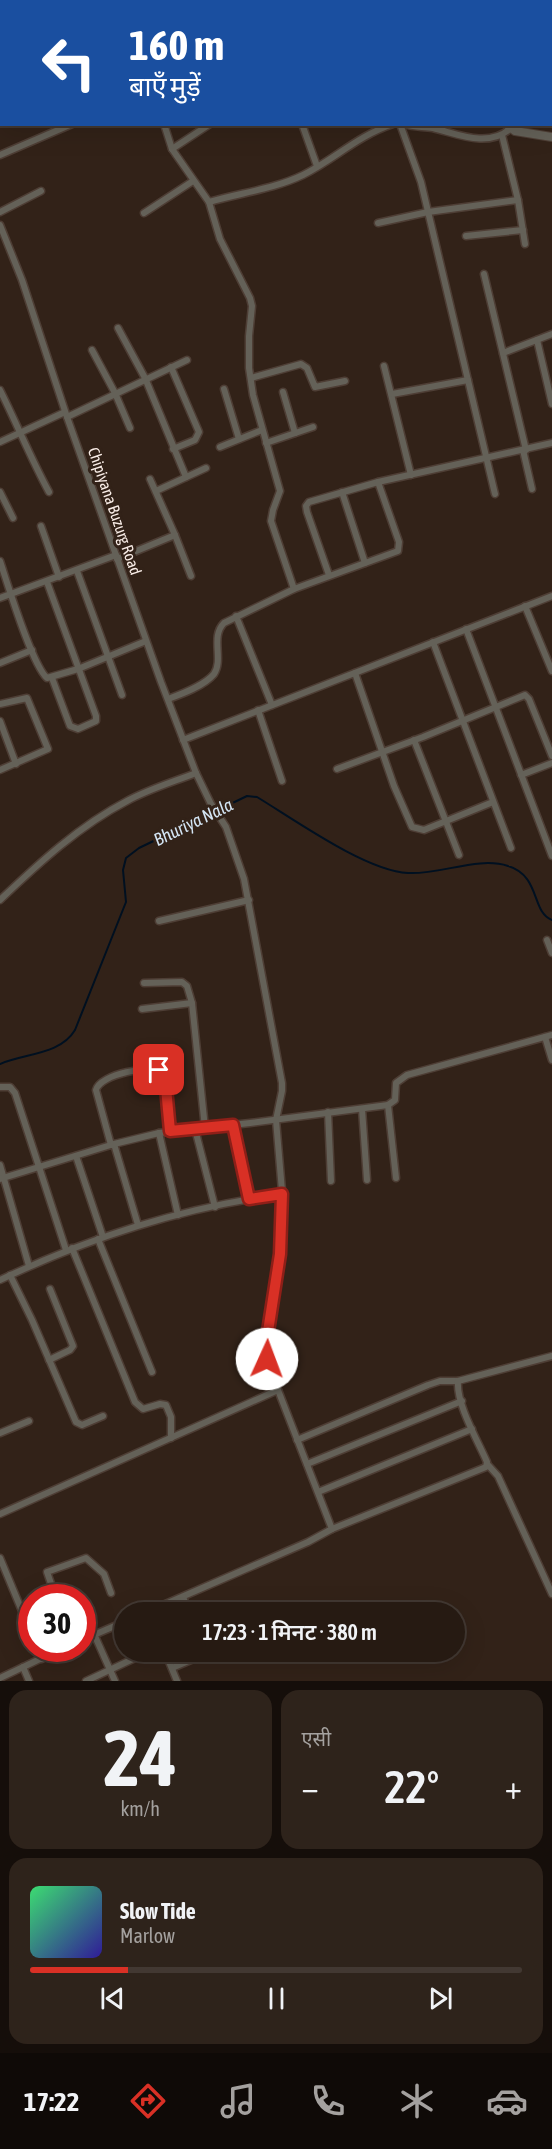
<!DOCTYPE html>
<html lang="hi">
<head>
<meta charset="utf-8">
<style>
  :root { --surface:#261a12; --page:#2e231b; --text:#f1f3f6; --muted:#a4a19f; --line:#423832; --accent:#d93025 }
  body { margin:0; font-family:"Asap Condensed","Noto Sans Devanagari",sans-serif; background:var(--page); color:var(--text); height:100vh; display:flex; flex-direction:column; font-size:22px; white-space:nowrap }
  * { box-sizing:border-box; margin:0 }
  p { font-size:20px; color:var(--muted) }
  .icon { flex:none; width:33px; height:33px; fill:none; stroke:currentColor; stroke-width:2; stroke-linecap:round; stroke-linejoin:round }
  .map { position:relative; height:1681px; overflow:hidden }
  .drawer { display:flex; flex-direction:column; gap:9px; padding:9px; background:#150e0a; flex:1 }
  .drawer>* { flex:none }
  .banner { position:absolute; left:0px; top:0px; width:552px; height:126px; box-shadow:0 6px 24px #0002,0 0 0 2px var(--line); background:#1a4fa0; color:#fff; overflow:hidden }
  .speed { position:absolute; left:18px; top:1584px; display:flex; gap:12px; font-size:30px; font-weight:700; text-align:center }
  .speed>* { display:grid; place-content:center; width:78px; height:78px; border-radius:50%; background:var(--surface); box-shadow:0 6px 24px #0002,0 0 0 2px var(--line); line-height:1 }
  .speed .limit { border:9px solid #d22; background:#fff; color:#111 }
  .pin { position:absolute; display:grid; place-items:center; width:51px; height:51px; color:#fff; margin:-26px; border-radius:12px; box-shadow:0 3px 9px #0006 }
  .me { position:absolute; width:66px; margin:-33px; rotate:2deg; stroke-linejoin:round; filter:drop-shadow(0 0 4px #0008) }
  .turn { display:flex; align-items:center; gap:21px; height:126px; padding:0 30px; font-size:27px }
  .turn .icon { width:78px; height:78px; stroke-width:2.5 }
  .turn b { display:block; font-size:42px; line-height:51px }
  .big { font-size:45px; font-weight:600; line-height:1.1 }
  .drawer .card { flex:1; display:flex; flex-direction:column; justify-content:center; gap:9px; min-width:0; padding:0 21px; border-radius:18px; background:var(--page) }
  .drawer .dial { align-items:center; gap:0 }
  .dial b { font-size:78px; line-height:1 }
  .song { display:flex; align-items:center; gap:18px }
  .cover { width:72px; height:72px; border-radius:9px; background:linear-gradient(135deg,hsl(140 70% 55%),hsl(250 70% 35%)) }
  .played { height:6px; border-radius:3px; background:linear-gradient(90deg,var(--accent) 20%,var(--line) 20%) }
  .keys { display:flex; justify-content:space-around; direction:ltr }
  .heat { display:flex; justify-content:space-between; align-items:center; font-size:33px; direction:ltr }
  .drawer .tiles { flex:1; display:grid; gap:9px; grid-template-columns:1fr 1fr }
  .card:last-child { grid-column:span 2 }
  .trip { position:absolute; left:114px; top:1602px; width:351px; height:60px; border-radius:30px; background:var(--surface); box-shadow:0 6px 24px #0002,0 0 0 2px var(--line); font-weight:600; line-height:60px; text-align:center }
  .tabs { display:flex; height:96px; justify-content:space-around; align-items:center; background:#0f0a07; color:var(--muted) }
  .tabs .icon { width:42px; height:42px }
  .tabs .selected { color:var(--accent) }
  .tabs b { font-size:27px; color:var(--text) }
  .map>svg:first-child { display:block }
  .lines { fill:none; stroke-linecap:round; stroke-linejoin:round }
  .stream { stroke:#001020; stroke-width:2 }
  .minor-casing { stroke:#4e3e35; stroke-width:9 }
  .tertiary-casing { stroke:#4e3e35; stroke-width:10 }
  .minor { stroke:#646158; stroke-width:6 }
  .tertiary { stroke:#646158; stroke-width:8 }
  .route-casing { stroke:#8d1f18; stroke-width:15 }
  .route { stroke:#d93025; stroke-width:10 }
  .labels { text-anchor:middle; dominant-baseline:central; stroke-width:6; stroke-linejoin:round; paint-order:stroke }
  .street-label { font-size:16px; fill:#f9ede7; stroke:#322218 }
  .water-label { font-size:18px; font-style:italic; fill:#d4e5f4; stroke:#322218 }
</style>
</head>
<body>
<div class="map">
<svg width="552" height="1681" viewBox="0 0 552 1681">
  <rect width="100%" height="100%" fill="#322218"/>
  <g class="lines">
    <path class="stream" d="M0 1064C25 1053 60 1055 75 1030L126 902 123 870 126 858 139 848 247 796 257 797C295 820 366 871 408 873 440 875 478 856 508 866 541 876 531 912 552 920"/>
    <g class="minor-casing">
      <g id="minor">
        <polyline points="202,0 204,2"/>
        <polyline points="451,0 452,2"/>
        <polyline points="241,2 244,0"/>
        <polyline points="390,2 393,0"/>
        <polyline points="539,2 547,0"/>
        <polyline points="550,66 552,66"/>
        <polyline points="550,90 552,90"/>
        <polyline points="164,124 172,149 209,202 220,239 250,298 252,306 249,336 249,368 253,395 280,491 273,510 271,521 294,589"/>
        <polyline points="302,124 317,166"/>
        <polyline points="400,124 421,182 495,494"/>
        <path d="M405 124C414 128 423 126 433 128 458 134 487 148 510 129"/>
        <polyline points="172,149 210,124"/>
        <polyline points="0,155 72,124"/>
        <polyline points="518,200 525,244"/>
        <path d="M209 202C240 193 274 189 303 175 335 159 357 136 393 124"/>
        <polyline points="0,212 41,191"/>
        <polyline points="144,213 193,181"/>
        <polyline points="378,223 428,212 518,200 502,135"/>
        <polyline points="0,225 22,280 67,417 161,682 196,773 211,804 226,827 244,879 282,1083 282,1091 276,1120 282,1191 280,1254 266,1351 278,1390 332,1529 308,1542 147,1612"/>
        <polyline points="466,236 523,230"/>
        <polyline points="484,274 526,450"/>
        <polyline points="118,328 145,378 186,477"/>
        <polyline points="537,340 552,404"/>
        <polyline points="92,350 115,393 130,428"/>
        <polyline points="503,353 552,334"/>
        <polyline points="384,366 411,475"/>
        <polyline points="171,367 199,432 195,440 173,449"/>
        <polyline points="251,378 301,364 307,368 315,387 345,381"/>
        <polyline points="224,389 239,439"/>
        <path d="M0 390C17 424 31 459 49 492"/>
        <polyline points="283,392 295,433"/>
        <polyline points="392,394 468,380"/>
        <polyline points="67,417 187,360"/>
        <polyline points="0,442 65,412"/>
        <polyline points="266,443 313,427"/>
        <polyline points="220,447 262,430"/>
        <polyline points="523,450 532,489"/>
        <polyline points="150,479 175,535 191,576"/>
        <polyline points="156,491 206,468"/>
        <polyline points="0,492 13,518"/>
        <polyline points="342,492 365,563"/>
        <polyline points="41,526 59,577"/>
        <polyline points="117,559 175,535"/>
        <path d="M0 561C8 585 32 665 47 678L78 669 146 641"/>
        <polyline points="77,571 122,695"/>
        <polyline points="329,575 307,512 306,506 309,502 378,482 552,443"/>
        <polyline points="47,582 96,716 96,721 78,729 70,726 52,678"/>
        <polyline points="0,598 116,555"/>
        <polyline points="525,606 552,671"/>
        <polyline points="236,616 272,705"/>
        <polyline points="466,629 552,856"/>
        <polyline points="433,642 511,848"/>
        <polyline points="0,663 32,650"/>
        <polyline points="355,673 394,786 412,827 424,830 493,802"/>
        <path d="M168 699C182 694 204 686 214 674 224 659 210 637 224 623L294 589 398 551 399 542 378 482"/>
        <polyline points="0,704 27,698 48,749 0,770"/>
        <polyline points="258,710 282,781"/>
        <polyline points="0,721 16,764"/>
        <polyline points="183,740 552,596"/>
        <polyline points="414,740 459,855"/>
        <polyline points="337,769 423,737 525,695 529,699 552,756"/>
        <polyline points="521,775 552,763"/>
        <path d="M0 900C39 863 79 826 127 801 149 789 173 782 196 773"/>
        <polyline points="159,921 249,900"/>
        <polyline points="547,940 552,953"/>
        <polyline points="144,983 182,982 187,986 192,1003 205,1128"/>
        <polyline points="142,1009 192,1003"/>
        <polyline points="545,1037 552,1060"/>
        <polyline points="0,1087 10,1087 15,1093 66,1250"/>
        <polyline points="388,1105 396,1178"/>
        <polyline points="362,1109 367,1180"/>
        <polyline points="328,1112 331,1181"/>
        <polyline points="233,1125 249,1199"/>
        <polyline points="195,1129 215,1207"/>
        <polyline points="159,1133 178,1215"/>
        <polyline points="114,1144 138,1225"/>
        <path d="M111 1145 96 1090C100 1074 151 1064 164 1073L170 1132"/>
        <polyline points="76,1156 103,1237"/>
        <polyline points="0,1165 29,1266"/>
        <polyline points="0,1179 114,1144 159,1133 250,1123 388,1105 395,1100 396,1083 407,1075 552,1035"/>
        <polyline points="98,1239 152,1372"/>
        <polyline points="72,1248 135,1402 143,1409 160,1404 166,1405 171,1417 171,1438"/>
        <polyline points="10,1275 32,1320 76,1422 82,1425 103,1416"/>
        <path d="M0 1280C91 1237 181 1208 282 1194"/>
        <polyline points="49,1360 70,1350 73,1346 50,1289"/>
        <polyline points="0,1433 29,1421"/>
        <polyline points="297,1440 428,1385 440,1381 458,1381"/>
        <polyline points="307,1464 462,1401"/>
        <polyline points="488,1465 498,1476 552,1594"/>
        <polyline points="318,1492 472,1429"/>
        <polyline points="0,1514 278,1390"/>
        <path d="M332 1529 486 1467 487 1462C478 1441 456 1404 458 1381L552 1356"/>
        <polyline points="0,1558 32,1635"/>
        <polyline points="183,1597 189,1612"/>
        <polyline points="56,1598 47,1572 86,1558 104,1574 111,1593"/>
        <polyline points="94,1634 115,1681"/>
        <polyline points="82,1640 124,1622"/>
        <polyline points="37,1648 42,1659"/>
        <polyline points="165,1652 177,1681"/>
        <polyline points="23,1667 29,1681"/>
        <polyline points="172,1668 205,1654 204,1652"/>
        <polyline points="0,1678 63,1648"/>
        <polyline points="86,1681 148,1652"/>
      </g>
    </g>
    <g class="tertiary-casing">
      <g id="tertiary">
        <polyline points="366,0 368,2"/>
        <polyline points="506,124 515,131 552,137"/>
      </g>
    </g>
    <use href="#minor" class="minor"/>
    <use href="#tertiary" class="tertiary"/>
  </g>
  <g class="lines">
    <g class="route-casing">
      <polyline id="route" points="159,1070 162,1071 165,1077 170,1131 233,1125 249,1199 282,1194 280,1254 267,1338 266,1351 267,1359"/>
    </g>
    <use href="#route" class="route"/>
  </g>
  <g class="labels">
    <g class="street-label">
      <text transform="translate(115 511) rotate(71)">Chipiyana Buzurg Road</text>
    </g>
    <g class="water-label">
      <text transform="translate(193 822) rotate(-26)">Bhuriya Nala</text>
    </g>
  </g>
</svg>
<div class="speed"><div class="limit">30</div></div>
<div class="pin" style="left:159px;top:1070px;background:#d93025"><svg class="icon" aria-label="arrive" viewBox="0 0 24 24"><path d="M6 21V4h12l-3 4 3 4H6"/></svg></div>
<svg class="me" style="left:267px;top:1359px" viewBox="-20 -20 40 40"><circle r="19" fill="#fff"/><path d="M0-13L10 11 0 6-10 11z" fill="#d93025"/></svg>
<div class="trip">17:23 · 1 मिनट · 380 m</div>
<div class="banner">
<div class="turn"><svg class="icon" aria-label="left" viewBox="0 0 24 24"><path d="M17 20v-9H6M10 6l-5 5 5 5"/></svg><div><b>160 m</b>बाएँ मुड़ें</div></div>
</div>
</div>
<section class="drawer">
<div class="tiles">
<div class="card dial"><b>24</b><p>km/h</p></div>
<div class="card"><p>एसी</p>
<div class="heat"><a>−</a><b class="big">22°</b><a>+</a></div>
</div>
<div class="card">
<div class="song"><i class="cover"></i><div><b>Slow Tide</b><p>Marlow</p></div></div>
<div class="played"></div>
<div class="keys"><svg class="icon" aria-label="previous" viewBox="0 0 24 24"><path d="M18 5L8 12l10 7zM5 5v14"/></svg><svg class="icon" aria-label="pause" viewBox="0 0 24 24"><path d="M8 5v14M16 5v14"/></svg><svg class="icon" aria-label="next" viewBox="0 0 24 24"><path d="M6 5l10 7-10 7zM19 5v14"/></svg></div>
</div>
</div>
</section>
<nav class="tabs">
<b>17:22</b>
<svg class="icon selected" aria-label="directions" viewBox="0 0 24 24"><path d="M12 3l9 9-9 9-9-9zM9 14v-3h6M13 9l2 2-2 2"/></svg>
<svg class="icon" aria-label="music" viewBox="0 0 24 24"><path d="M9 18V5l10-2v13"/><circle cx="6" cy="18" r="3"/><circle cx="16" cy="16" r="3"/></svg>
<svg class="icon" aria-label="phone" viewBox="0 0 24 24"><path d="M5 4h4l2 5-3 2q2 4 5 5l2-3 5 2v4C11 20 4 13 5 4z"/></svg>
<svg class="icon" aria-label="climate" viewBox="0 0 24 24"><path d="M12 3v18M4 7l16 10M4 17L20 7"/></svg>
<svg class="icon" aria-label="car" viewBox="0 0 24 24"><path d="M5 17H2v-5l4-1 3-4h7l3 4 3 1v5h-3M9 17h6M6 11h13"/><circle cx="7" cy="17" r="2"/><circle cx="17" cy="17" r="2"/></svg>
</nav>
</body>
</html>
